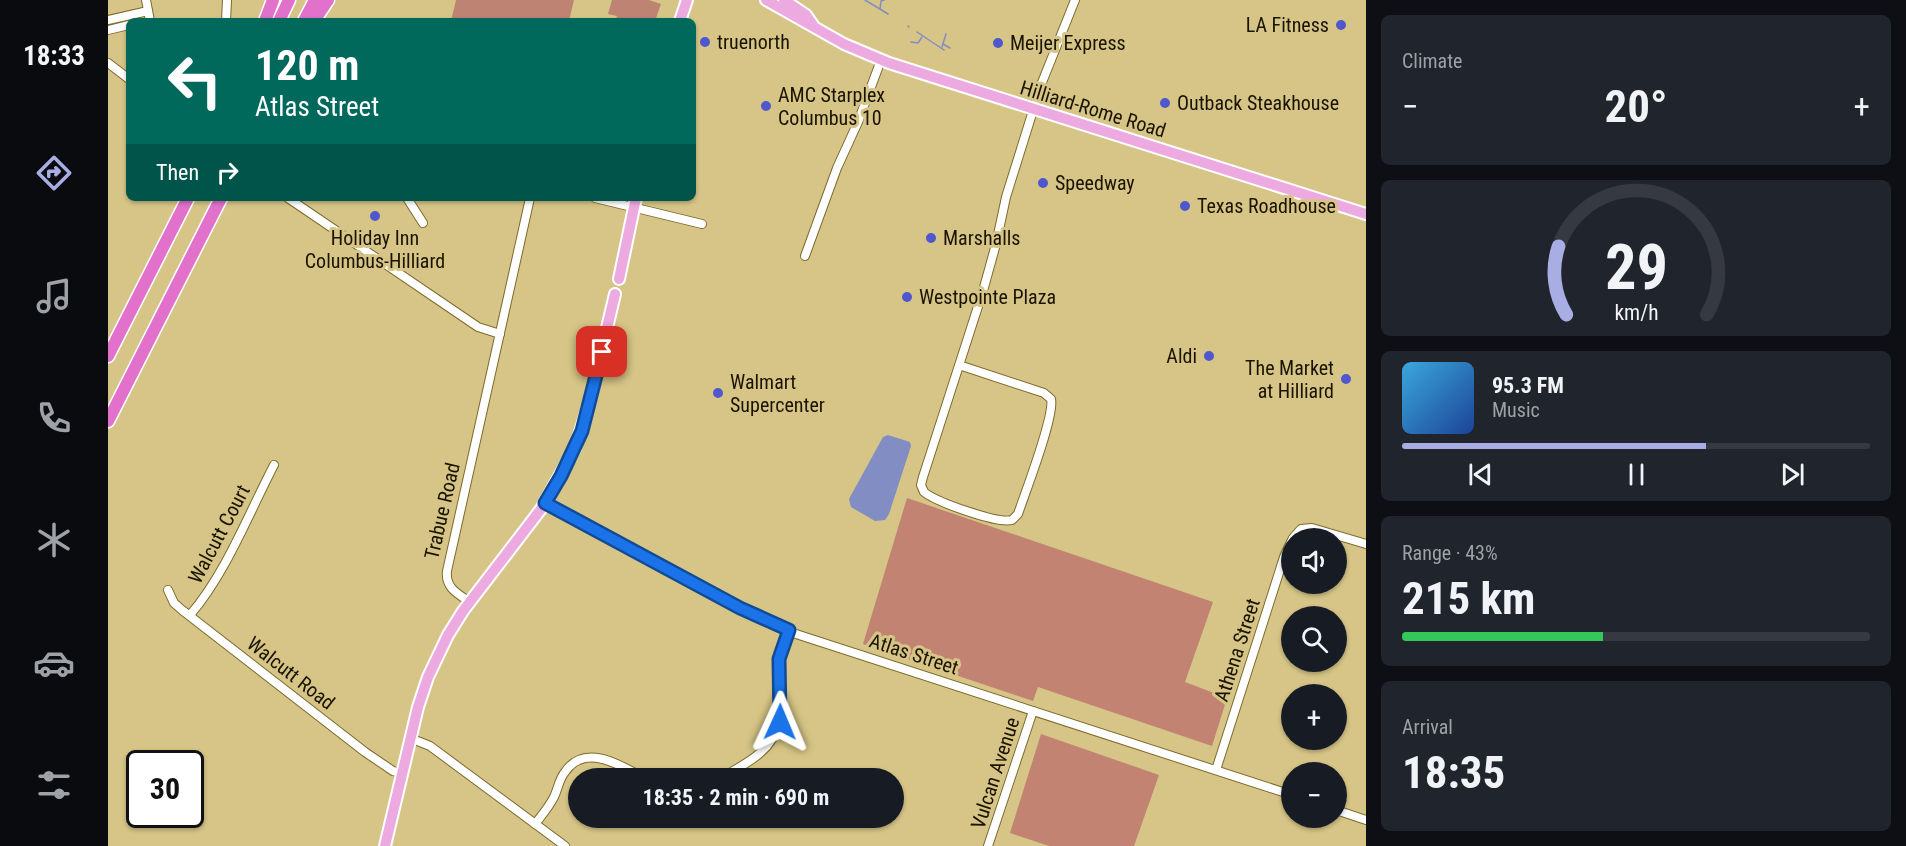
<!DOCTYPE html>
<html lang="en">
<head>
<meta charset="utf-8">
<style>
  :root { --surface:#171b24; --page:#20242c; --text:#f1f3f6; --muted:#9ea1a6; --line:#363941; --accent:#a8ade4 }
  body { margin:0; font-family:"Roboto Condensed",sans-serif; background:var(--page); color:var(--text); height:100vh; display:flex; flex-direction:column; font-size:22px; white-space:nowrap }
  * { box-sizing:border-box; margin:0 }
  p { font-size:20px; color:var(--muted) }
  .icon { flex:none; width:33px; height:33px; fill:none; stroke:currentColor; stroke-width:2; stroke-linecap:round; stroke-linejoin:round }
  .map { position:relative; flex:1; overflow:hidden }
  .panel { display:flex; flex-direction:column; gap:15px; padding:15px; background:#0d0f14; width:540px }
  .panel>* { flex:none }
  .banner { position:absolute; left:18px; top:18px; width:570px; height:183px; border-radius:9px; box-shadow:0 2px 4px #0004; background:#00695c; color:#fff; overflow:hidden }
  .fabs { position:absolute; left:1173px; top:528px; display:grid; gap:12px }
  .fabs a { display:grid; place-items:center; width:66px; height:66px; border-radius:50%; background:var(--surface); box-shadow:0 2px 4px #0004; font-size:30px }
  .speed { position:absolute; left:18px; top:750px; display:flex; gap:12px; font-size:30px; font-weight:700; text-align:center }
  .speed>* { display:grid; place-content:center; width:78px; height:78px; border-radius:50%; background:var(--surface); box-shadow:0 2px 4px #0004; line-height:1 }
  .speed .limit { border:3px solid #111; border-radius:9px; background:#fff; color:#111 }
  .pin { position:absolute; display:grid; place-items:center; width:51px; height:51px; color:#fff; margin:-26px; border-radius:12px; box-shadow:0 3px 9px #0006 }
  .me { position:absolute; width:66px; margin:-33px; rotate:1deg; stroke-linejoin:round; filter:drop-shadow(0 0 4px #0008) }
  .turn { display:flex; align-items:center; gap:21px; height:126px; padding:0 30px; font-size:27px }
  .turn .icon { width:78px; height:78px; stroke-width:2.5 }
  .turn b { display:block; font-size:42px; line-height:51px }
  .then { display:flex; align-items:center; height:57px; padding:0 30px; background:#0003; gap:12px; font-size:22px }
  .big { font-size:45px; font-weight:700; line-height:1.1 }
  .panel .widget { flex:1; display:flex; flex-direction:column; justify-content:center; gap:9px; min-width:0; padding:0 21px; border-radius:9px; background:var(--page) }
  .panel .dial { align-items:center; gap:0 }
  .dial svg { height:156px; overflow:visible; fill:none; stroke:var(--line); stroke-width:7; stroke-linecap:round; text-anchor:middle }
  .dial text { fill:var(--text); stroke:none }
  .song { display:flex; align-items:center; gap:18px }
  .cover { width:72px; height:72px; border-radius:9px; background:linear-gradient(135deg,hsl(200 70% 55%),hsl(220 70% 35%)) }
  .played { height:6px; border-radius:3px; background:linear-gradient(90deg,var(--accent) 65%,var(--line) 65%) }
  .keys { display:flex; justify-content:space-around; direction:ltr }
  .heat { display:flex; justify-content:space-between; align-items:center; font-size:33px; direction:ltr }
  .charge { height:9px; border-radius:4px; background:linear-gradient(90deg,#34c759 43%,var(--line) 0) }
  .trip { position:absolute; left:460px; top:768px; width:336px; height:60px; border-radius:30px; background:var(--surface); box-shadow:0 2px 4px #0004; font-weight:700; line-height:60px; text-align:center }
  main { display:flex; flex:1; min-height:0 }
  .menu { display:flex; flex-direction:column; width:108px; justify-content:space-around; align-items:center; background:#090b0e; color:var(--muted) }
  .menu .icon { width:42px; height:42px }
  .menu .on { color:var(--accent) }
  .menu b { font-size:27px; color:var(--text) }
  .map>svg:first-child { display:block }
  .green { fill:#bf8374 }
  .forest { fill:#c28373 }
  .water { fill:#828dc3 }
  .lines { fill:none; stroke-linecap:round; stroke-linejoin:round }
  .stream { stroke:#828dc3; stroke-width:1.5 }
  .minor-casing { stroke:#7c6b2d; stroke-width:10 }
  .major-casing { stroke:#fff; stroke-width:14 }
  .highway-casing { stroke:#fff; stroke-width:15 }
  .minor { stroke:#fff; stroke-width:8 }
  .major { stroke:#edaae0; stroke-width:10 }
  .highway { stroke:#e171cb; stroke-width:12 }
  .route-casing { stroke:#114b97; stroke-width:15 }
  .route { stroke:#1a73e8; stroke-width:10 }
  .poi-dot { fill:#4e57cd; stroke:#d6c586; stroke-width:2 }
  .labels { text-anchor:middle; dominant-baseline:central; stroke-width:6; stroke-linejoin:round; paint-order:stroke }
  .poi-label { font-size:20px; fill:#1a1300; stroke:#d6c586; text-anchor:start }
  .street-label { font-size:20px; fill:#1a1300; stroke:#d6c586 }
</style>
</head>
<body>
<main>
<nav class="menu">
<b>18:33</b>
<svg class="icon on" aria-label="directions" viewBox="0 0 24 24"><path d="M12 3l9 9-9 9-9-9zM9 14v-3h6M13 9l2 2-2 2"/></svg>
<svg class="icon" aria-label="music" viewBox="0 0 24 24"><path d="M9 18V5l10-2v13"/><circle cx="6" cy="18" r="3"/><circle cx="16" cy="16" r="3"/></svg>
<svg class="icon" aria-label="phone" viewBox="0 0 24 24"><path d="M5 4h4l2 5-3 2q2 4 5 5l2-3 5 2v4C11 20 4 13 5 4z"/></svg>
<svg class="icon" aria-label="climate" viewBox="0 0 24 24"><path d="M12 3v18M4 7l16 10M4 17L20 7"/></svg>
<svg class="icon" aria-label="car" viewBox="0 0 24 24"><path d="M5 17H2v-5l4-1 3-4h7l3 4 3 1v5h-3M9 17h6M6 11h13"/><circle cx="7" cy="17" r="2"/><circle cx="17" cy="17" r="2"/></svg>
<svg class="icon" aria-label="filters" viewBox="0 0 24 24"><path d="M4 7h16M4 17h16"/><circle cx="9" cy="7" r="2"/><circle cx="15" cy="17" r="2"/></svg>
</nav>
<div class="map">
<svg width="1258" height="846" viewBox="0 0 1258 846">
  <rect width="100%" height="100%" fill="#d6c586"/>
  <g class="green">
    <polygon points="348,0 466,0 461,21 343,21"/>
    <polygon points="504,0 541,0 553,4 547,21 507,21 509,16 500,14"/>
  </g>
  <g class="forest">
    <polygon points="799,498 1105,602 1077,682 1119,698 1104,746 930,687 925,701 755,644"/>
    <polygon points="933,734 1051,775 1026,846 941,846 902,833"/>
  </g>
  <polygon class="water" points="780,435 802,442 803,446 781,514 777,520 767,521 743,507 741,499 775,437"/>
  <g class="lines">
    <g class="stream">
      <polyline points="757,0 772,9"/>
      <polyline points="776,0 773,1 772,9 780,14"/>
      <polyline points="800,26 801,27"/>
      <polyline points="809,32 836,50"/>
      <polyline points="803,42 810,43 814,37"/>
      <polyline points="835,44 842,48"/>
      <polyline points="834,47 838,34"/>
    </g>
    <g class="minor-casing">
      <g id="minor">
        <polyline points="38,0 42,21"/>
        <polyline points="0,20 40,11"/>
        <polyline points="118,21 119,0"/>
        <polyline points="0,30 21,25"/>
        <polyline points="0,63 21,79"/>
        <polyline points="180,198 370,327 392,334"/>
        <polyline points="299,198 315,223"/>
        <polyline points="487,198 594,224"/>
        <polyline points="697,256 729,168 750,122 773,60"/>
        <path d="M851 365 936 393 943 399C947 416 917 493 910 514L904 520C890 524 828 502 816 492L813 485 815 477 875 291 888 244 898 197 933 85 967 0"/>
        <polyline points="437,503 632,608 688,634 1184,795"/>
        <polyline points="1185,538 1193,529 1204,528 1258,544"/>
        <polyline points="60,590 66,603 74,610 257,752 285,771 293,773"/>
        <path d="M362 602C350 594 337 588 339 571L422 198"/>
        <path d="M82 615C117 575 141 513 166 465"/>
        <polyline points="302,738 322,746 457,846"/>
        <polyline points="1108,770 1176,557 1184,540"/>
        <path d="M613 778C626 770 641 763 652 753 681 729 670 694 671 662 672 651 677 640 681 630"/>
        <polyline points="1228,810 1258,820"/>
        <polyline points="560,819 560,818"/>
        <path d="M427 824C434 815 441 807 446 797 450 789 451 779 457 772 477 742 514 766 536 778"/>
        <polyline points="880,846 925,711"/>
      </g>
    </g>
    <g class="major-casing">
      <g id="major">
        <polyline points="658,0 736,44 781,63 1258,214"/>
        <polyline points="676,0 698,15 705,25"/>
        <polyline points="572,21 579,0"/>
        <polyline points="511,279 528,198"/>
        <polyline points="277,846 310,707 320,677 340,635 355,611 433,509 467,448 482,400 507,294"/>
      </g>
    </g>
    <g class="highway-casing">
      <g id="highway">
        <polyline points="157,21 165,0"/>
        <polyline points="171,21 181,0"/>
        <polyline points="196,21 207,0"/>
        <polyline points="206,21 220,0"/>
        <polyline points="0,356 80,198"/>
        <polyline points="0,421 113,198"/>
      </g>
    </g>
    <use href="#minor" class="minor"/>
    <use href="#major" class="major"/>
    <use href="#highway" class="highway"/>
  </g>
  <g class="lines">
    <g class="route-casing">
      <polyline id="route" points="494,352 474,431 453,476 437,503 632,608 681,630 671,659 672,722"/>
    </g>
    <use href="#route" class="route"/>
  </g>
  <g class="poi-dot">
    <circle cx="1233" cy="25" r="6"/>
    <circle cx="597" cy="42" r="6"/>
    <circle cx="890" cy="43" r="6"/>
    <circle cx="1057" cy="103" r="6"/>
    <circle cx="658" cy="106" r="6"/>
    <circle cx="935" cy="183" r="6"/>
    <circle cx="1077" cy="206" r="6"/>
    <circle cx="267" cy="216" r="6"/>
    <circle cx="823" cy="238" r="6"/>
    <circle cx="799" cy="297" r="6"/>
    <circle cx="1101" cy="356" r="6"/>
    <circle cx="1238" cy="379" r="6"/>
    <circle cx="610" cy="393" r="6"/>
  </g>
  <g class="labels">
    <g class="poi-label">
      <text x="1221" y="25" text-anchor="end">LA Fitness</text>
      <text x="609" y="42">truenorth</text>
      <text x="902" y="43">Meijer Express</text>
      <text x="670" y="95">AMC Starplex<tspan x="670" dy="23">Columbus 10</tspan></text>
      <text x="1069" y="103">Outback Steakhouse</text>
      <text x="947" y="183">Speedway</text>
      <text x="1089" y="206">Texas Roadhouse</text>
      <text x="267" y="238" text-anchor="middle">Holiday Inn<tspan x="267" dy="23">Columbus-Hilliard</tspan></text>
      <text x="835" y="238">Marshalls</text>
      <text x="811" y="297">Westpointe Plaza</text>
      <text x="1089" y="356" text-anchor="end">Aldi</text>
      <text x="1226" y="368" text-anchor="end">The Market<tspan x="1226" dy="23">at Hilliard</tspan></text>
      <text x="622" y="382">Walmart<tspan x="622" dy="23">Supercenter</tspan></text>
    </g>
    <g class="street-label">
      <text transform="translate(985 109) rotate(17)">Hilliard-Rome Road</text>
      <text transform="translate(334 511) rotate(-77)">Trabue Road</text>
      <text transform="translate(111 534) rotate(-62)">Walcutt Court</text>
      <text transform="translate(1129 650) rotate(-72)">Athena Street</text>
      <text transform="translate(806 654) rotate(18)">Atlas Street</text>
      <text transform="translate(183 673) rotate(38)">Walcutt Road</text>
      <text transform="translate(887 773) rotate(-72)">Vulcan Avenue</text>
    </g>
  </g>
</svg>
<div class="fabs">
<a><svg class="icon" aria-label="sound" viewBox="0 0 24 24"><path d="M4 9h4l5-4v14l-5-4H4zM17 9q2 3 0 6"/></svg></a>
<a><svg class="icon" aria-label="search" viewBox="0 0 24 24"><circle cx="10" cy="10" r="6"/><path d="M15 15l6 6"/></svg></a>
<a>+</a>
<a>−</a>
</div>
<div class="speed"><div class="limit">30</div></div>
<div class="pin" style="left:494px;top:352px;background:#d93025"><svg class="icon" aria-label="arrive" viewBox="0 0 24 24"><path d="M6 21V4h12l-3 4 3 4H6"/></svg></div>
<svg class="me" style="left:672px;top:722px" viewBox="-20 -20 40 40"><path d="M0-17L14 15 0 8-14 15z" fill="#1a73e8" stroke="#fff" stroke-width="4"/></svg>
<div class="trip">18:35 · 2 min · 690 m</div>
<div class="banner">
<div class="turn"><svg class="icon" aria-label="left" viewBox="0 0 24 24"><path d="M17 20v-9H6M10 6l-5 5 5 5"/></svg><div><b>120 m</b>Atlas Street</div></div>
<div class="then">Then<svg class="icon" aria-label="right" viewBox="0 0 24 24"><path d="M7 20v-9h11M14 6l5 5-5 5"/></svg></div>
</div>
</div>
<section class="panel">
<div class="widget"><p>Climate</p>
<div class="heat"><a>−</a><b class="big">20°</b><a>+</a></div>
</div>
<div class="widget dial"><svg viewBox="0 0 100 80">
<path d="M14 69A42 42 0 1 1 86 69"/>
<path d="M14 69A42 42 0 0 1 10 34" stroke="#a8ade4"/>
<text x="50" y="56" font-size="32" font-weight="700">29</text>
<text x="50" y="72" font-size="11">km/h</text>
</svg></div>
<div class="widget">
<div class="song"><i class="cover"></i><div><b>95.3 FM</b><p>Music</p></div></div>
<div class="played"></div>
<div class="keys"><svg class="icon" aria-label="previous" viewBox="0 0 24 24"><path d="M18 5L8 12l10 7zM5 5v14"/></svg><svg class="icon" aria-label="pause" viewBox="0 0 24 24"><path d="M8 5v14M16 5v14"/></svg><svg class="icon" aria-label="next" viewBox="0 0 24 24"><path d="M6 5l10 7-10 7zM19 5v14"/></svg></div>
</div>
<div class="widget"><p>Range · 43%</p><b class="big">215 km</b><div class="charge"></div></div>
<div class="widget"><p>Arrival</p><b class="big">18:35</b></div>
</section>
</main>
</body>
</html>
